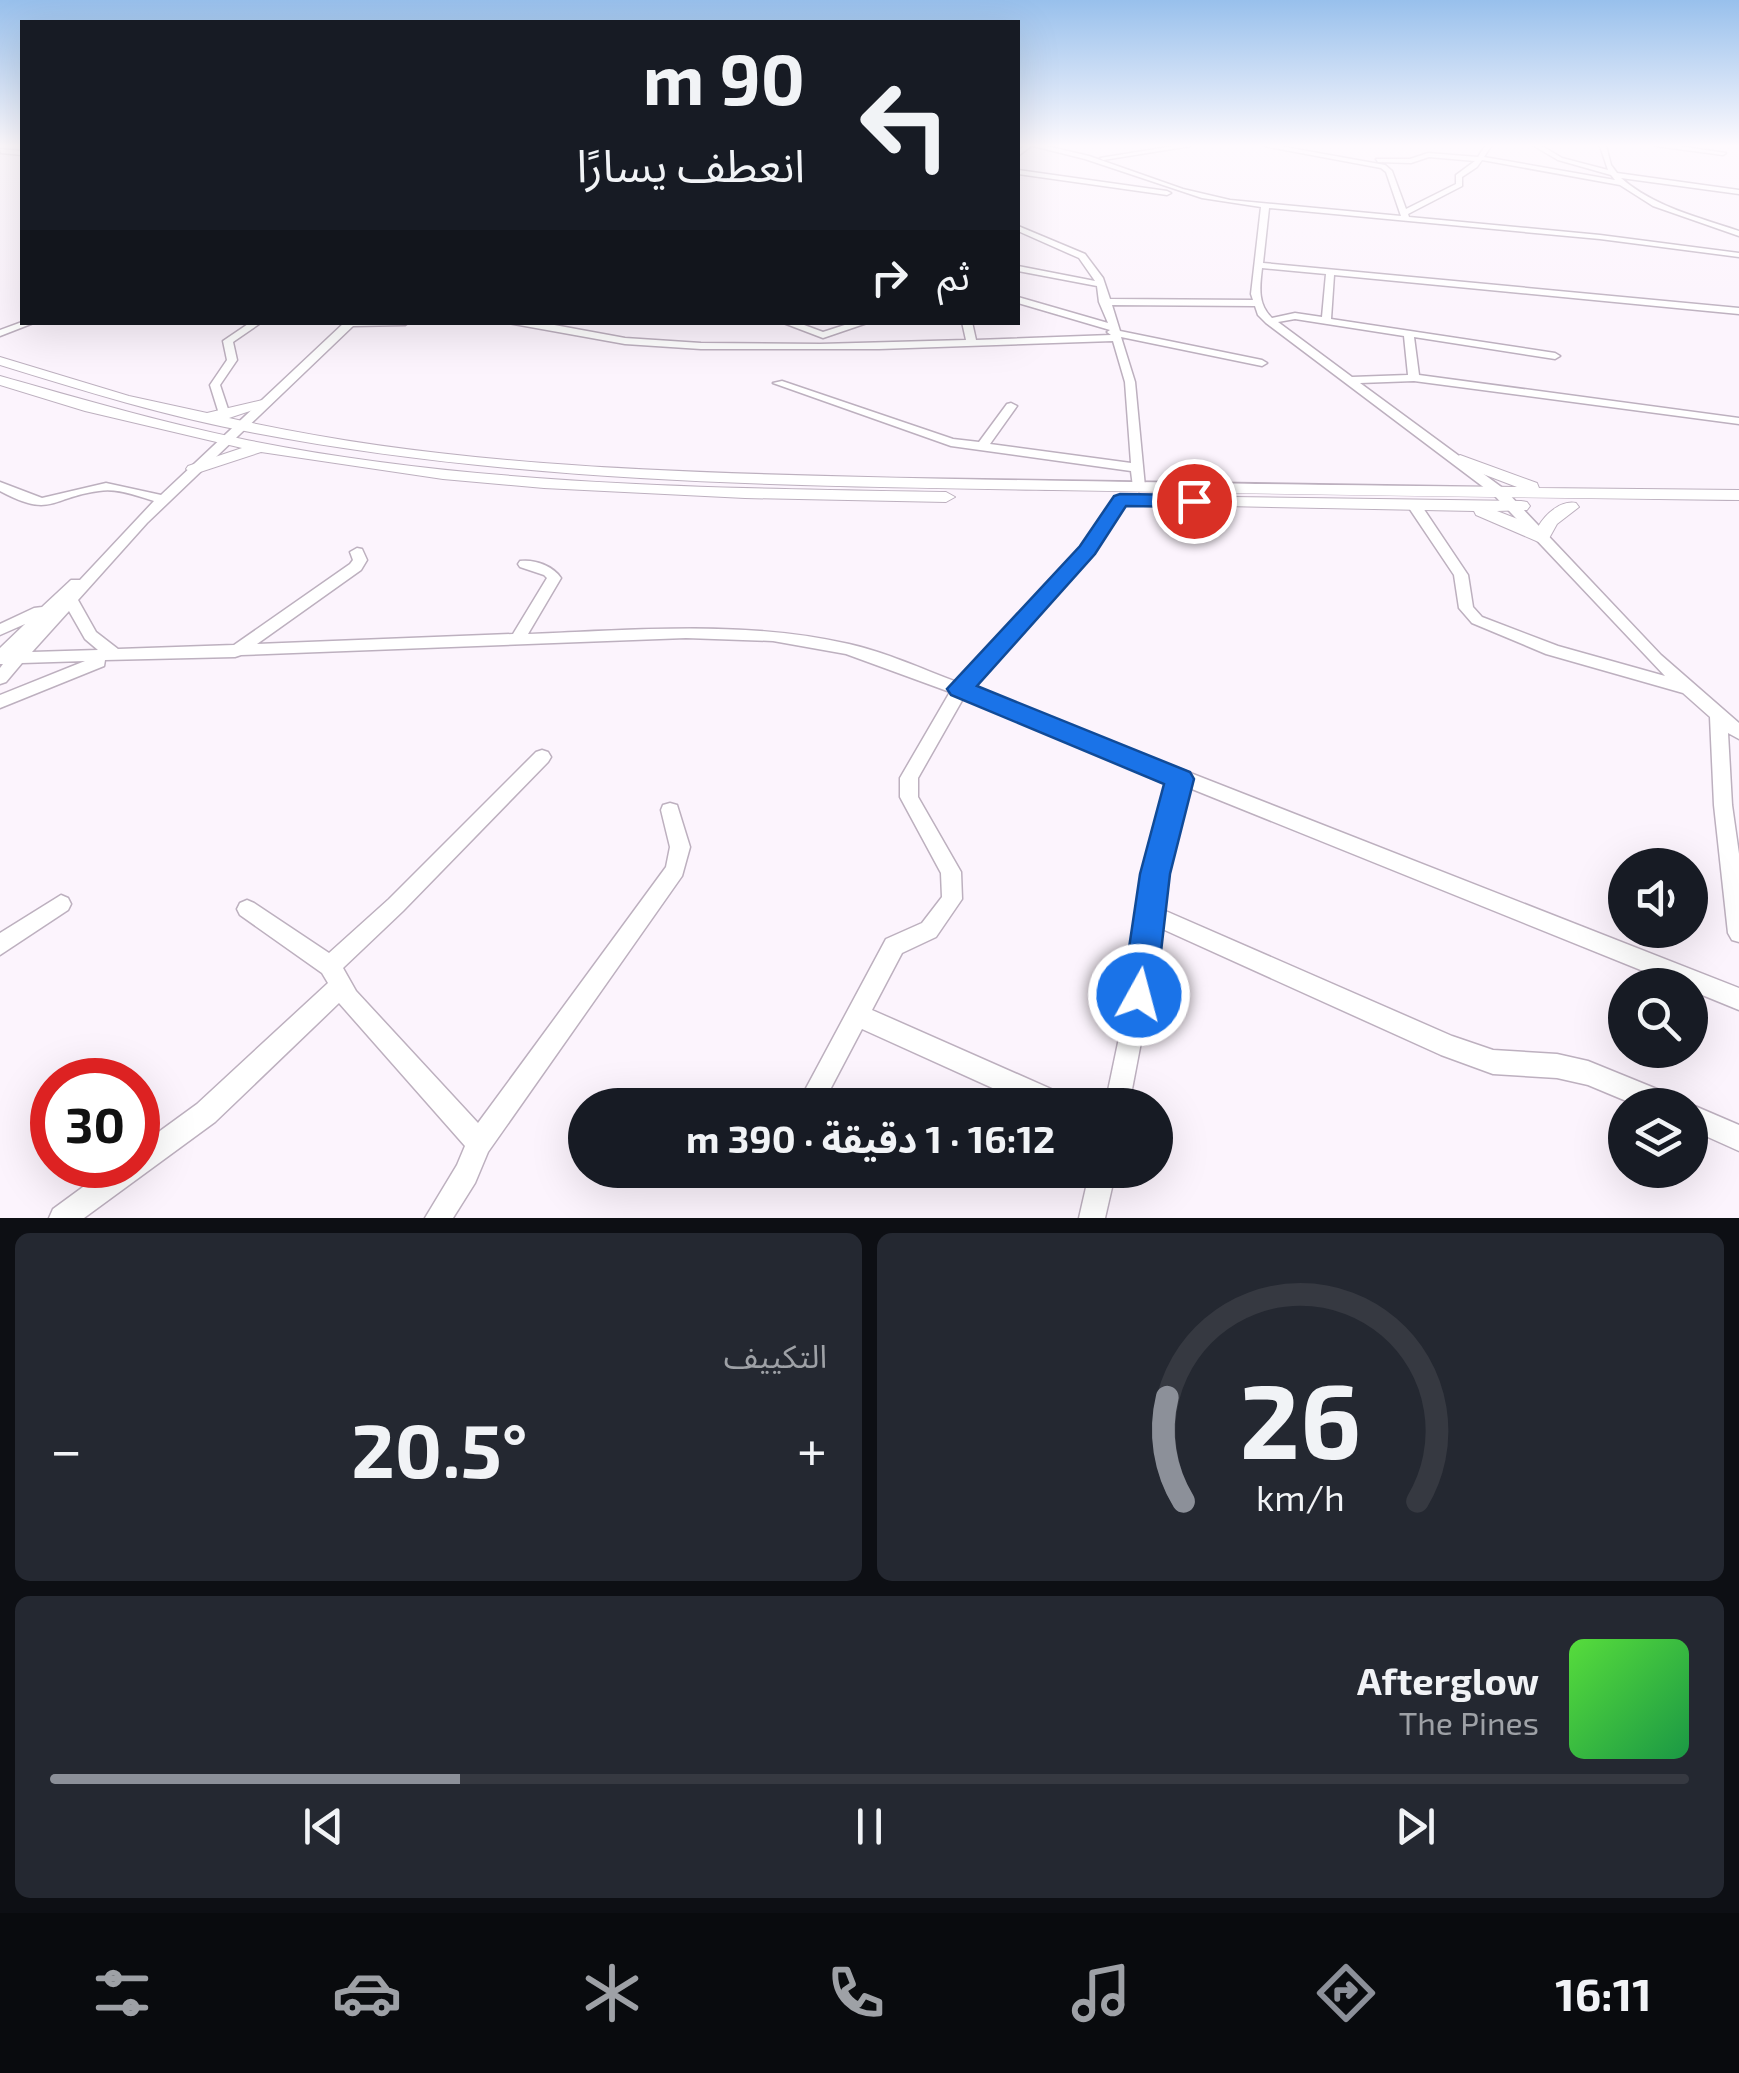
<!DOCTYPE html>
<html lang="ar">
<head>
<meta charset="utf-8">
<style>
  :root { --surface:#171b24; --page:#242831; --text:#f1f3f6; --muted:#9ea1a6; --line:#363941; --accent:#8c9099 }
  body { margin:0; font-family:"Exo 2","Noto Sans Arabic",sans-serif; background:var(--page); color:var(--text); direction:rtl; height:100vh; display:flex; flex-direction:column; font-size:38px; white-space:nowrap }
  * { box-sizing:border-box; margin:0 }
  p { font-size:32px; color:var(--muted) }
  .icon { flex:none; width:55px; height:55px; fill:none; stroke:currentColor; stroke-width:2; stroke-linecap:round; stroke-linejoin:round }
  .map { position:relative; height:1218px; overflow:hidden; direction:ltr }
  .panel { display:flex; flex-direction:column; gap:15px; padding:15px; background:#0d0f14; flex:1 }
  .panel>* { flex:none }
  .guide { position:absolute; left:20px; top:20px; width:1000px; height:305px; border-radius:0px; box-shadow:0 10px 40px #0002; direction:rtl; background:#171b24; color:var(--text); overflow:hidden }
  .controls { position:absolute; left:1608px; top:848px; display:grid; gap:20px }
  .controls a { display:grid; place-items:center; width:100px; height:100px; border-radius:50%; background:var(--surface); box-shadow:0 10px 40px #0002; font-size:50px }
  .speed { position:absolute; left:30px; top:1058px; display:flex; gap:20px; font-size:50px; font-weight:700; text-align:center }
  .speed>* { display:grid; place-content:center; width:130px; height:130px; border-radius:50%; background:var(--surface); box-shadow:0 10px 40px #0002; line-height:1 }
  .speed .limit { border:15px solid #d22; background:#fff; color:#111 }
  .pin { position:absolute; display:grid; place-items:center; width:85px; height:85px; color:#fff; margin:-42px; border:5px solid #fff; border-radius:50%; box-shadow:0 2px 10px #0007 }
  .me { position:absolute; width:110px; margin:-55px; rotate:7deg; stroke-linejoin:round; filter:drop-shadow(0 0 8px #0008) }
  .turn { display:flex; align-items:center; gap:35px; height:210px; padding:0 50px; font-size:45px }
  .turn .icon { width:130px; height:130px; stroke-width:2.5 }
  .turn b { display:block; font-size:70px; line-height:85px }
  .then { display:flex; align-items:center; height:95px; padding:0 50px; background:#0003; gap:20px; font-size:38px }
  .big { font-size:75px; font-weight:700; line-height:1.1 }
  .panel .widget { flex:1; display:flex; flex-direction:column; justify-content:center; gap:15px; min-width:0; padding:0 35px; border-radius:15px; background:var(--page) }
  .panel .dial { align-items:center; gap:0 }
  .dial svg { height:260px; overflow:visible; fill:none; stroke:var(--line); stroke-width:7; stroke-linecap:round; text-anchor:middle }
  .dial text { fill:var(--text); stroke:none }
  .song { display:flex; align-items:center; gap:30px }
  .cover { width:120px; height:120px; border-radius:15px; background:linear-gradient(135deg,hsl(110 70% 55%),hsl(140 70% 35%)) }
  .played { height:10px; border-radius:5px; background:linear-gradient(90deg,var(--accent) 25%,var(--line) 25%) }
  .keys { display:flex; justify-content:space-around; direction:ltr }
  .heat { display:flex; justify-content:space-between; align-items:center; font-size:55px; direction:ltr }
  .panel .tiles { flex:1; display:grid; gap:15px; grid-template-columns:1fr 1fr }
  .widget:last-child { grid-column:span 2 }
  .trip { position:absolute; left:568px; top:1088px; width:605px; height:100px; border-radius:50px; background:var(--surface); box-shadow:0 10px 40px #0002; font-weight:700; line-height:100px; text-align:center; direction:rtl }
  .tabs { display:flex; height:160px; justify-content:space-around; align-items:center; background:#090b0e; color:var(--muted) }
  .tabs .icon { width:70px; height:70px }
  .tabs .current { color:var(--accent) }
  .tabs b { font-size:45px; color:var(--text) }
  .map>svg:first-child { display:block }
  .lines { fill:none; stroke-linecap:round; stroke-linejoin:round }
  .minor-casing { stroke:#bdb0bf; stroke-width:3 }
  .major-casing { stroke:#bdb0bf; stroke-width:2 }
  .minor { fill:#fff; fill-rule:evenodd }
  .major { fill:#fff; fill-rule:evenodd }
  .route { fill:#1a73e8; stroke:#114b97; stroke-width:2.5 }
</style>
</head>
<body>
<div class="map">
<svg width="1739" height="1218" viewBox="0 0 1739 1218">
  <rect width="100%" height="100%" fill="#fcf4fd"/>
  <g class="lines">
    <g class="minor-casing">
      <g id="minor">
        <polygon points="1024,146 1031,146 1018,156 1018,151"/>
        <path d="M1033 146H1046L1089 156 1183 189 1230 200 1401 216 1386 172 1381 168 1264 146H1279L1385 165 1392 171 1406 209 1456 184V175L1475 161 1429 157 1411 163 1378 162 1376 159H1410L1428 153 1478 157 1485 146H1491L1484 157 1615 180 1611 175 1558 160 1534 146H1542L1562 158 1608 170 1600 146H1606L1611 165 1617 173 1739 190V194L1621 178C1654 207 1698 217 1739 231V236L1653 206 1620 185 1482 160 1477 167 1462 177V186L1408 214 1409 217 1600 235 1739 253V257L1600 239 1269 208 1263 263 1739 308V314L1334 275 1331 319 1555 353 1560 356 1555 359 1414 337 1419 375 1739 418V424L1414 381 1360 383 1504 489 1661 655 1739 723V739L1728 733 1732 805 1739 854V942L1732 940 1728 933 1714 805 1710 717 1683 693 1546 654 1472 623 1459 608 1454 575 1407 505 1409 502H1419L1468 575 1473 607 1482 617 1558 646 1665 676 1494 495 1266 323 1258 315 1255 306 1112 305 1120 331 1262 360 1267 363 1262 366 1121 337 1135 382 1145 487 1139 491 1133 487 1131 471 951 446 773 383 782 381 953 439 979 442 1007 404 1011 403 1017 406 990 444 1131 463 1125 382 1113 341 879 349H701L625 344 502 322H538L625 338 701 343 820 344 966 340 962 322H972L976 340 1111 335 1107 332 1110 330 1018 303V297L1108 323 1099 302 1097 286 1018 271V266L1095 281 1079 258 1018 231V226L1085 254 1103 278 1110 299 1253 300 1251 294 1261 207 1202 198 1085 159ZM1262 268 1326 274 1322 317 1295 313 1272 318C1257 304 1260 286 1262 268ZM1295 319 1404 336 1408 375 1352 377 1278 322Z"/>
        <polygon points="1174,146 1191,146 1103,160 1100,158"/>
        <polygon points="1656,146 1678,146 1726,153 1723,155"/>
        <polygon points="0,149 22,151 22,155 1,153"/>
        <polygon points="1018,170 1167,191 1171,193 1167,195 1018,174"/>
        <polygon points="22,322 36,322 0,336 0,330"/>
        <polygon points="251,322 262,322 233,342 237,360 220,385 230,415 224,418 220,417 210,385 227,360 223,341"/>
        <path d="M345 322H409L405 325 353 326 147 523 78 600 96 632 118 649 234 645 350 564 353 560 350 552 357 548 362 549 367 560 361 570 257 644 513 634 547 578 544 575 520 567 518 564 520 561C535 559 553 566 561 578L528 634C635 630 744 620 849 644 885 652 922 669 957 682L1083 547 1116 497 1121 496 1127 500 1093 553 971 687 1739 988V1010L1690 990V985H1678L1187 787 1165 874 1161 909 1452 1036 1493 1050 1557 1054 1588 1061 1674 1096 1677 1105H1636L1588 1085 1557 1078 1493 1074 1441 1055 1158 927 1150 995 1129 1105H1105L1128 995 1145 874 1171 780 964 697 918 778V797L961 872 962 899 936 937 902 953 872 1010 1067 1096 1070 1105H1030L862 1029 822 1105H797L886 939 922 923 942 897 941 873 900 797V778L950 692 846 654 773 641 686 638 241 655 235 657 105 660 104 666 0 708V695L85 661 22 663 6 682 0 684V668L3 664H0V648L25 624 0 635V624L34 608 42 607 71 580H80L154 501C137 496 118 488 99 491 51 497 52 519 0 491V482L42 498 106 483 161 495ZM69 611 85 639 98 650 32 652Z"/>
        <polygon points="781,322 796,322 823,332 854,322 870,322 823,338"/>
        <polygon points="542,750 548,752 551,757 548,762 403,911 343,968 356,991 478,1123 666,867 670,847 661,810 663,805 670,803 677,805 690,847 682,876 488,1152 475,1183 453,1218 425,1218 457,1165 465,1146 339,1003 215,1122 84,1218 49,1218 53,1209 113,1165 138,1165 138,1147 197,1104 328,983 322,973 240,915 237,909 240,903 247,900 254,903 329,953 389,899 536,752"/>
        <polygon points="61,895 68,898 71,904 68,910 0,955 0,933"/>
        <polygon points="1690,1104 1739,1125 1739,1151 1690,1129 1690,1105 1687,1105"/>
        <polygon points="1090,1170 1116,1170 1105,1218 1079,1218"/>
      </g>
    </g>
    <g class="major-casing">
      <g id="major">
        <path d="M0 357 129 396 207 413 271 398V404L229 418C437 465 655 472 868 477 1084 482 1300 485 1517 487L1454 463 1452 460 1460 455 1537 483 1539 488 1739 490V500C1510 498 1281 494 1053 490 786 486 518 483 255 433 168 417 84 391 0 365Z"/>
        <path d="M0 376C81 399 160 422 242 439 473 486 711 488 946 492L955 497 946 502 745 498 544 488 443 479 261 452 194 474 186 469 188 466 242 448 85 411 0 385Z"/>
        <path d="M1230 497 1521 501 1527 502 1530 506 1527 510 1497 511 1538 527C1545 514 1561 500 1576 503L1579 507 1557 524 1547 542 1541 543 1476 515 1474 511 1224 506 1221 502Z"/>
      </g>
    </g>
    <use href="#minor" class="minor"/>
    <use href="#major" class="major"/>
  </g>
  <linearGradient id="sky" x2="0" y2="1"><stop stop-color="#98c0ec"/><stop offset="0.46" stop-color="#fefafe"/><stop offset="1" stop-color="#fefafe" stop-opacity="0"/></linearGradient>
  <rect width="1739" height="317" fill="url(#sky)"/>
  <polygon class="route" points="1120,494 1194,495 1204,501 1194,507 1126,506 1095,554 977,686 1190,772 1194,779 1170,874 1156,995 1151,1006 1139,1011 1127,1006 1122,995 1140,874 1164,784 951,695 947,689 1080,546 1114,496"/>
</svg>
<div class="controls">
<a><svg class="icon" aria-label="sound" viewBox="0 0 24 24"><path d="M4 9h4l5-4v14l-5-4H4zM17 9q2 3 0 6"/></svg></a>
<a><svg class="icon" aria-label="search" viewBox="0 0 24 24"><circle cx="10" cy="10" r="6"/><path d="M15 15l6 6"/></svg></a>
<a><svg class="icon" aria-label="layers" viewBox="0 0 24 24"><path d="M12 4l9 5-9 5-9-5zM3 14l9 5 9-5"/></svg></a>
</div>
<div class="speed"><div class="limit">30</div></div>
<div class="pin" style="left:1194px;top:501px;background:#d93025"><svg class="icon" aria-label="arrive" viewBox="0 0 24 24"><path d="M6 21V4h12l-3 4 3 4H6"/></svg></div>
<svg class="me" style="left:1139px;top:995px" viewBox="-20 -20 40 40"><circle r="17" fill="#1a73e8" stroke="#fff" stroke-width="3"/><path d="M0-11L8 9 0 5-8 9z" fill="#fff"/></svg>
<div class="trip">16:12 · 1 دقيقة · 390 m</div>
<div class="guide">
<div class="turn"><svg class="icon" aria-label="left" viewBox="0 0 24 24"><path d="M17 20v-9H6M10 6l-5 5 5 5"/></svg><div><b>90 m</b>انعطف يسارًا</div></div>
<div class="then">ثم<svg class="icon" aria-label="right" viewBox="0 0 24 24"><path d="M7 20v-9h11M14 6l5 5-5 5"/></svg></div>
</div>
</div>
<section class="panel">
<div class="tiles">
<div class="widget dial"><svg viewBox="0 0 100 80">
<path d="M14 69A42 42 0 1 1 86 69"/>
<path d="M14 69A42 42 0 0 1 9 37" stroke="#8c9099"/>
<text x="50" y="56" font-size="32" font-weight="700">26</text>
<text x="50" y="72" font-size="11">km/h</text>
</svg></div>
<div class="widget"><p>التكييف</p>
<div class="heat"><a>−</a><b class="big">20.5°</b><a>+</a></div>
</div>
<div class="widget">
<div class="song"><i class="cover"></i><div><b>Afterglow</b><p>The Pines</p></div></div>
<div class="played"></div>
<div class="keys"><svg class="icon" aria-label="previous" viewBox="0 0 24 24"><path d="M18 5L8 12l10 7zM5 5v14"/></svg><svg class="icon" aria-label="pause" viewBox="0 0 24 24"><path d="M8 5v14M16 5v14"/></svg><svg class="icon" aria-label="next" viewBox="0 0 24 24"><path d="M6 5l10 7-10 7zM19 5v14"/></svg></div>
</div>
</div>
</section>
<nav class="tabs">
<b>16:11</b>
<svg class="icon current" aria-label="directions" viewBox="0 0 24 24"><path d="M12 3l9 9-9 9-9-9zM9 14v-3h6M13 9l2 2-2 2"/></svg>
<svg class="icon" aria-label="music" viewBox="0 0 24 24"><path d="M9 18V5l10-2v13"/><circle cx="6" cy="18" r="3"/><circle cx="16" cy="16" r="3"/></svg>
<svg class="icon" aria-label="phone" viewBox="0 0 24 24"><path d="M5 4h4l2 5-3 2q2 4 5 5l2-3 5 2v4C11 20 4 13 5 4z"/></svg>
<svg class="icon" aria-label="climate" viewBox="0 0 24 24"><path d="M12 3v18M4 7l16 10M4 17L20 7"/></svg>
<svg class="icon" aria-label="car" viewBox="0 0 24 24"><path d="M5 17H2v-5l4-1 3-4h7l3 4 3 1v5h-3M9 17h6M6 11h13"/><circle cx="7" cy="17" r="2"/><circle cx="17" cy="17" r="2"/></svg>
<svg class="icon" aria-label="filters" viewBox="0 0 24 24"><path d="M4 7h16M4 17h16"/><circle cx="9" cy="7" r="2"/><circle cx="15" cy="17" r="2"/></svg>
</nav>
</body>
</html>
